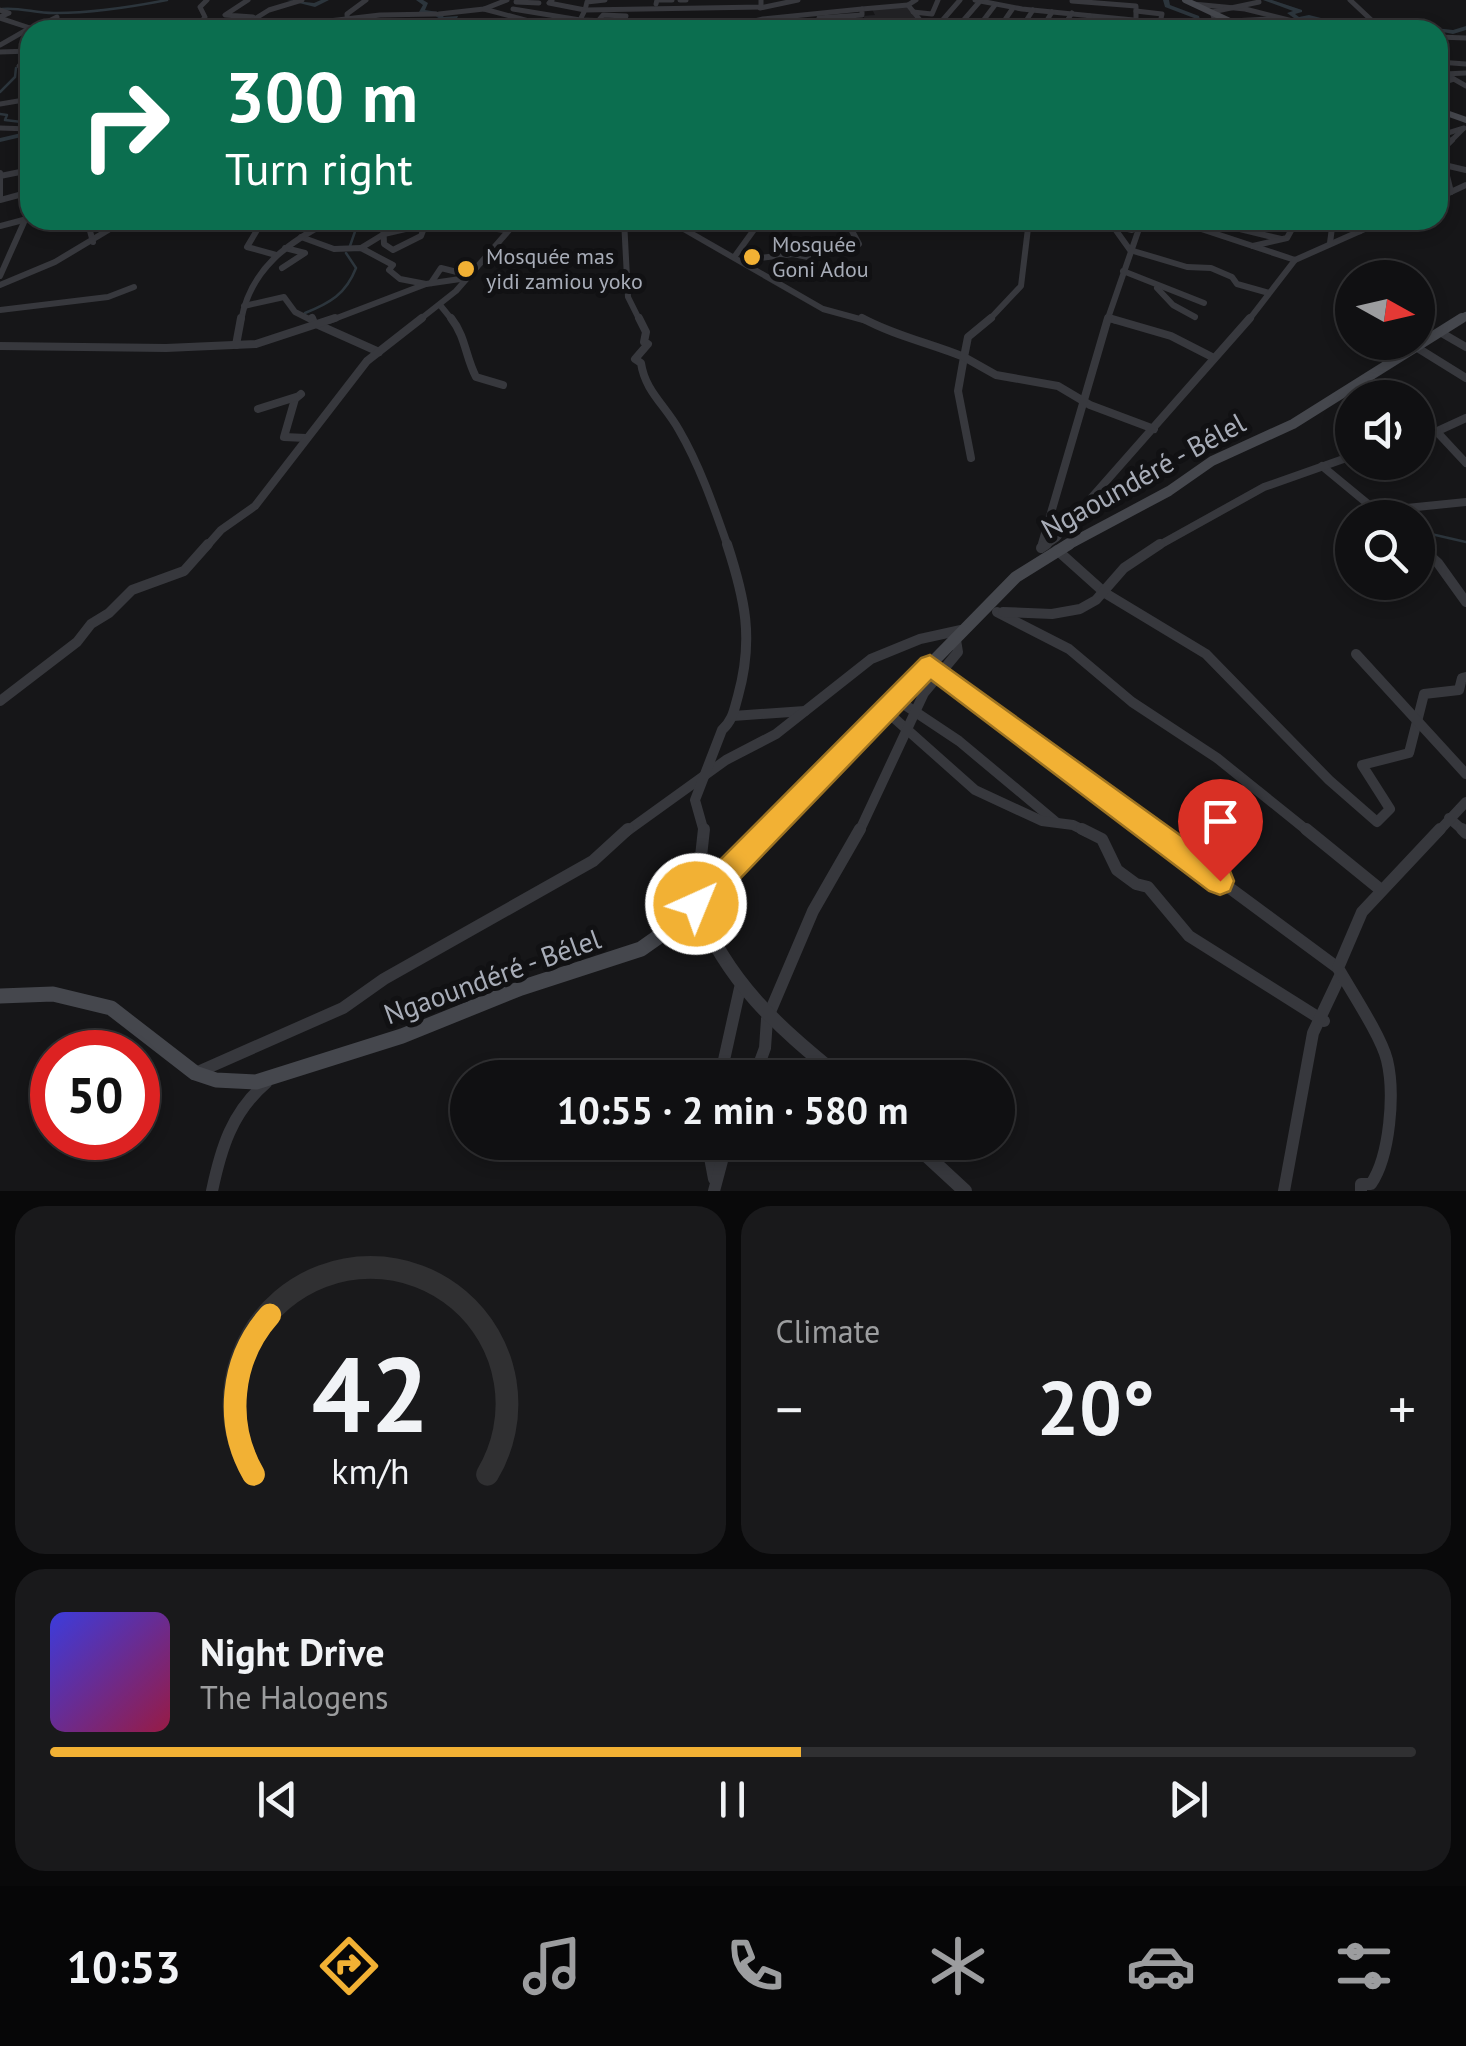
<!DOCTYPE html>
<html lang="en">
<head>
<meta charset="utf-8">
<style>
  :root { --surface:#101012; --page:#19191b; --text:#f1f3f6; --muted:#9c9d9f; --line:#303032; --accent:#f2b134 }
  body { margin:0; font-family:"PT Sans",sans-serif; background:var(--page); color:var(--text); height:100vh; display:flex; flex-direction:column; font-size:38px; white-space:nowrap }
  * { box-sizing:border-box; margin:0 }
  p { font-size:32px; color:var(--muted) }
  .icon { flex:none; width:55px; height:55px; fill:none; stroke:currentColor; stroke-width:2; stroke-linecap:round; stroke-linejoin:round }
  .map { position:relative; height:1191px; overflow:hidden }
  .side { display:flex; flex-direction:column; gap:15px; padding:15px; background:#09090a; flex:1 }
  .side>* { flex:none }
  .top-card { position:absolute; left:20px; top:20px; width:1428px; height:210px; border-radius:30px; box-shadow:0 5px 15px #0003,0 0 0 2px var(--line); background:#0b6e4f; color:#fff; overflow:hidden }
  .needle { width:65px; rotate:98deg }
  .buttons { position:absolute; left:1335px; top:260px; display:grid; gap:20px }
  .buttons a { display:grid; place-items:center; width:100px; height:100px; border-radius:50%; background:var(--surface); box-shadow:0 5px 15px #0003,0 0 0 2px var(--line); font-size:50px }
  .speed { position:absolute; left:30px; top:1030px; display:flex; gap:20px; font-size:50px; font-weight:700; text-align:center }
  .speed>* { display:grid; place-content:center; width:130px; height:130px; border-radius:50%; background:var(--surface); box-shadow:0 5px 15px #0003,0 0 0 2px var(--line); line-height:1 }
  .speed .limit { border:15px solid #d22; background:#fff; color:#111 }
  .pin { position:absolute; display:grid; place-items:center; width:85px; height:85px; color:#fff; margin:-102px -42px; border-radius:50% 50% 50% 0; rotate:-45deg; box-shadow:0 0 10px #0007 }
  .pin .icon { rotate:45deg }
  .me { position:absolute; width:110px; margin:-55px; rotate:44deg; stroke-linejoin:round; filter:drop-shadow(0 0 8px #0008) }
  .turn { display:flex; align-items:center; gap:35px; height:210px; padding:0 40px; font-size:45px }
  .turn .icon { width:130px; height:130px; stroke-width:2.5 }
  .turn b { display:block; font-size:70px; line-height:85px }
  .big { font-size:75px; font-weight:800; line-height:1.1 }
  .side .tile { flex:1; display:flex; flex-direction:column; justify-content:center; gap:15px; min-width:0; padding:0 35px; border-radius:30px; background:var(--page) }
  .side .dial { align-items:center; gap:0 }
  .dial svg { height:260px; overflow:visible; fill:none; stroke:var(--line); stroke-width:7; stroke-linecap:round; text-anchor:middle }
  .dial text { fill:var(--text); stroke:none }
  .song { display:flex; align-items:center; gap:30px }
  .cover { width:120px; height:120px; border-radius:15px; background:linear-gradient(135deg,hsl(240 70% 55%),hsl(340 70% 35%)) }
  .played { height:10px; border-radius:5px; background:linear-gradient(90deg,var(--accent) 55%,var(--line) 55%) }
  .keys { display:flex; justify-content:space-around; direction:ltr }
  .heat { display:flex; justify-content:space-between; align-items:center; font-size:55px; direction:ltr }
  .side .tiles { flex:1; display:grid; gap:15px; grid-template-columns:1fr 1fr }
  .tile:last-child { grid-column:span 2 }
  .trip { position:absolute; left:450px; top:1060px; width:565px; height:100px; border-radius:50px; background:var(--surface); box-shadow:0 5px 15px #0003,0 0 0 2px var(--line); font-weight:800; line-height:100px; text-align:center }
  .menu { display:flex; height:160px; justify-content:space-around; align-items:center; background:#060607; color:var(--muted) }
  .menu .icon { width:70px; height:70px }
  .menu .active { color:var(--accent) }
  .menu b { font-size:45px; color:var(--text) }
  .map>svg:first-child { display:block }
  .built { fill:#222225 }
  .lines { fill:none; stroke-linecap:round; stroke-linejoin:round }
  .stream { stroke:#2c353c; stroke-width:2.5 }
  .river { fill:#2c353c; fill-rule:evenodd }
  .minor-far4 { stroke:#37383d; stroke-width:5 }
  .minor-far3 { stroke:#37383d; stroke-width:6 }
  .minor-far2 { stroke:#37383d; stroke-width:8 }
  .minor-far1 { stroke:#37383d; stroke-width:10 }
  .minor { stroke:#37383d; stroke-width:12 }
  .tertiary { stroke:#37383d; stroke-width:14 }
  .secondary-far4 { stroke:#45474d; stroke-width:6 }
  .secondary-far3 { stroke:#45474d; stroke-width:8 }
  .secondary-far2 { stroke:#45474d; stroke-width:10 }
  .secondary-far1 { stroke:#45474d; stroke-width:12 }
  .secondary { stroke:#45474d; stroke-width:15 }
  .route { fill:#f2b134; stroke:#9d7322; stroke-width:2.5 }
  .poi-dot { fill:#f2b134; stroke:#111113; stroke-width:4 }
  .labels { text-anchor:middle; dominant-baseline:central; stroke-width:10; stroke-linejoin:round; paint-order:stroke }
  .far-poi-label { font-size:22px; fill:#a8adb8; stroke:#111113; text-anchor:start }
  .street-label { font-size:28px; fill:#a8adb8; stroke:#111113 }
</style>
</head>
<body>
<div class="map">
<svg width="1466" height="1191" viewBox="0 0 1466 1191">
  <rect width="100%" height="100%" fill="#161618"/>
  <polygon class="built" points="906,6 919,21 913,30 873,30 863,16 875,15 872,9"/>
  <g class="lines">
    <g class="stream">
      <path d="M2 9C21 7 37 14 57 13 94 13 131 7 167 0"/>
      <polyline points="0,92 15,77 16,68"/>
      <polyline points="0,114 7,115 5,120 30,123"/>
      <polyline points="134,230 200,220"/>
      <polyline points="350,246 359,220"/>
      <path d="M305 313C330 303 346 294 356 268L346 253"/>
      <polyline points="1418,531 1466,542"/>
    </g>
    <g class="river">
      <polygon points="287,0 314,3 321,0 329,0 315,7"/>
      <polygon points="416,0 423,0 428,3 425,10 438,12 444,17 458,16 455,23 465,30 458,30 450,24 451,20 443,21 434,15 419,12 423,5"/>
      <polygon points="1163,0 1169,0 1170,5 1199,16 1201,23 1192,27 1192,30 1186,30 1187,25 1195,22 1194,18 1165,7"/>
      <polygon points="1263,0 1272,0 1302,10 1302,12 1295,14 1299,17 1309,15 1357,27 1387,28 1390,30 1354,30 1309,19 1298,21 1287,13 1293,11"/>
      <polygon points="1466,26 1466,30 1453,34 1432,30 1435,28 1453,30"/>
      <polygon points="1403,28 1413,30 1400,30"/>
      <polygon points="30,131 30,135 0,142 0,138"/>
    </g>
    <g class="minor-far4">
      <polyline points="248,0 225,15 253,17"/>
      <polyline points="552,0 549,3 585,10 587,2 605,0"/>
      <polyline points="680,0 686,0"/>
      <polyline points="916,0 908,5 920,20 918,26 934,30"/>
      <polyline points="975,0 1022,9 1184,25"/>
      <polyline points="1350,0 1382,30"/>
      <polyline points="1072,1 1136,6 1136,21"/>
      <polyline points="516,2 539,3"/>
      <polyline points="656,4 657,0 672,0"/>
      <polyline points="1193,4 1245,9 1329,30"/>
      <polyline points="760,8 798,0"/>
      <polyline points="484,9 562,30"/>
      <polyline points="513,9 580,20 730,25"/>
      <polyline points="0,10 9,13 0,17"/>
      <polyline points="1136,11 1162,14 1160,23"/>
      <polyline points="913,12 932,14 938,0"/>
      <polyline points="439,14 484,9 507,0"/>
      <polyline points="0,18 33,29 57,17"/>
      <polyline points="819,18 862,15 862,9 908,5"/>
      <polyline points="580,20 585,10 761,7 761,0"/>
      <polyline points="598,21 603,15 626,16 623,23"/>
      <polyline points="1232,21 1269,19"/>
      <polyline points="725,28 763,19 862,9"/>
      <polyline points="195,30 205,17 200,7 207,0"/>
      <polyline points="237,30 269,10 302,0"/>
      <polyline points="253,30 380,15 436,14"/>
      <polyline points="348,30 347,14 366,0"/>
      <polyline points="934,30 960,0"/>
      <polyline points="955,30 981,0"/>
      <polyline points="976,30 995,5"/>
      <polyline points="998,30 1013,8"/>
      <polyline points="1020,30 1033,10"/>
      <polyline points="1041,30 1052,12"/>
      <polyline points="1061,30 1072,13"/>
      <polyline points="1082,30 1090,16"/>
      <polyline points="1218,30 1212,12 1259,2"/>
      <polyline points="1438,37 1466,38"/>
      <polyline points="0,45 30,28"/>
      <polyline points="0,52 30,51"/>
      <polyline points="1438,62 1466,64"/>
      <polyline points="19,66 30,57"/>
      <polyline points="1438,70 1466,86"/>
      <polyline points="1444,74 1466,73"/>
      <polyline points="1438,84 1454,79"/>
      <polyline points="0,104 30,99"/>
      <polyline points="0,128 30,129"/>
      <polyline points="1438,136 1464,128"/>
      <polyline points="1450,142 1463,129"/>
    </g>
    <g class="minor-far3">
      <polyline points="1441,152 1451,192"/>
      <polyline points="1438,154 1452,140"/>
      <polyline points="1440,164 1466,170"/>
      <polyline points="0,173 0,199"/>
      <polyline points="0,176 30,170"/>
      <polyline points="1438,198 1466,185"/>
      <polyline points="0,200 30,192"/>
      <polyline points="87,220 93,242"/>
      <polyline points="263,220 247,247 276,255"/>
      <polyline points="383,220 384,244 393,250 421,236 427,220"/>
      <polyline points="427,220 505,230"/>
      <polyline points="624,220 628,297 640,321"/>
      <polyline points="668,220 823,309 867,321"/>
      <polyline points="786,220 786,224"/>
      <polyline points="846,220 859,244"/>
      <polyline points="1092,220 1132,230 1135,224"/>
      <polyline points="1174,220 1295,260 1385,220"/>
      <polyline points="1203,220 1281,239"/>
      <polyline points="1340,220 1360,231"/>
      <polyline points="1101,222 1115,229 1130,250 1187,267 1211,268 1232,277 1237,284 1269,293"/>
      <polyline points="0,226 27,219"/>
      <polyline points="301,237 334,249 361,248 393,265 389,270 400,279 426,284"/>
      <polyline points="1330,243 1333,220"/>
      <polyline points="1253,246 1287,238 1293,227 1271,220"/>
      <polyline points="361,248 384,234 427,224"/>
      <polyline points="735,256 761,220"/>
      <polyline points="742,260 793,254 808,257"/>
      <polyline points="282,268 305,253 285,248"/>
      <polyline points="1123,271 1204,303"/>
      <polyline points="0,276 25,220"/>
      <polyline points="431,283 441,268 469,275"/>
      <polyline points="0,285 55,262 125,220"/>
      <polyline points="1157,288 1173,305 1195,317"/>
      <polyline points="440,305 453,321"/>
      <polyline points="244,306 284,297 295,312 313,321"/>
      <polyline points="0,310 108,297 134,287"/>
      <polyline points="1108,318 1116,321"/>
      <path d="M241 321C250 269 288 242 332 220"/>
      <polyline points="329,321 426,284 467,278"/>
      <polyline points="418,321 456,291 518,220"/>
      <polyline points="988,321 1021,286 1029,220"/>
      <polyline points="1107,321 1142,220"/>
      <polyline points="1248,321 1295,260"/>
    </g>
    <g class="minor-far2">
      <polyline points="312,318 314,323 379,352"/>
      <path d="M451 318C466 337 465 356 476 377L503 385"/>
      <path d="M639 318 646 332 644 342 648 344 635 359 641 363C645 391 665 405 679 430 700 466 714 507 728 547"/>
      <path d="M862 318C895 336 930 343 964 357L958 391 971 458"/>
      <polyline points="991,318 968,337 964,357 996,375 1058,386 1090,405 1154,429"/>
      <polyline points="1109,318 1171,336 1214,358"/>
      <polyline points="1440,332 1466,347"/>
      <polyline points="236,345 241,318"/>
      <polyline points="0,346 166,348 256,344 335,318"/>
      <polyline points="1416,347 1466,378"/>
      <polyline points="301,394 295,399 284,437 306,438"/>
      <polyline points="258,409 296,397"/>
      <polyline points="1438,433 1466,463"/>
      <polyline points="1418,440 1466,418"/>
      <polyline points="1322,466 1385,518"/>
      <polyline points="1377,511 1466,502"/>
      <polyline points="206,547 221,530 255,506 367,361 422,318"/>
      <polyline points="1041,547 1108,318"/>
      <polyline points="1043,547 1056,538 1250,318"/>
      <polyline points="1156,547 1264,487 1352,456"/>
    </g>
    <g class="minor-far1">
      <polyline points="1418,545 1438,563 1466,602"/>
      <polyline points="1041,548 1047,544"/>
      <polyline points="1057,550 1105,593 1206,654 1329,780 1377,822 1390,809 1362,765 1409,753 1424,694 1459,690 1462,678 1466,677"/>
      <polyline points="997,612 1069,649 1132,702 1217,758 1309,832"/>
      <polyline points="1003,612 1052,614 1080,609 1096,600 1124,568 1160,544"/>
      <polyline points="1356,654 1466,774"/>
      <polyline points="929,666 1153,832"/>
      <polyline points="896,699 959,741 1056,822"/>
      <polyline points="0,701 77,642 91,624 109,613 132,590 184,571 208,544"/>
      <polyline points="885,710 975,790 1042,821 1073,825 1087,832"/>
      <polyline points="733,716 805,711"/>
      <polyline points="1449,818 1465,832"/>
      <polyline points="626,832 726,760 776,734 871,659 920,639 961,630"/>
      <path d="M704 832 695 800 722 730C733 720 734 710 738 696 754 639 745 599 727 544"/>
      <polyline points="859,832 924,693 958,652 956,640"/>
      <polyline points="1438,832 1466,802"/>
    </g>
    <g class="minor">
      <polyline points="1082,829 1102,839 1117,870 1136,884 1148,887 1189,936 1324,1021"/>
      <polyline points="1150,829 1338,968"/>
      <polyline points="1306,829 1381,890"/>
      <polyline points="1462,829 1466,833"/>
      <polyline points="696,902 704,829"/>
      <polyline points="198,1072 343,1008 384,979 593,861 628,829"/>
      <polyline points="720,1078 740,988"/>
      <polyline points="754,1078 765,1048 767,1019 813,911 860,829"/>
      <polyline points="707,1142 714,1179"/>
      <path d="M212 1191C221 1148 232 1112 266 1083"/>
      <polyline points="714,1191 727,1142"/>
      <polyline points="1284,1191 1313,1033 1340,976"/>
      <path d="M1361 1191V1184H1371C1390 1156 1395 1093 1387 1060 1381 1036 1351 991 1338 968L1362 912 1440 829"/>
    </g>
    <g class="tertiary">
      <path d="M696 904C728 983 776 1025 841 1078"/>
      <polyline points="912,1142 965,1191"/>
    </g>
    <g class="secondary-far4">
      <polyline points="1185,0 1249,30"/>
      <polyline points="1438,110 1466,120"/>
    </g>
    <polyline class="secondary-far3" points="1458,321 1466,316"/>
    <polyline class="secondary-far2" points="1064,547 1169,491 1212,461 1293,424 1462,318"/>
    <polyline class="secondary-far1" points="766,832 1016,577 1069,544"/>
    <polyline class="secondary" points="0,996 53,994 111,1008 195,1073 216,1080 256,1082 402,1036 521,988 641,949 675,925 769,829"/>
  </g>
  <polygon class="route" points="930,655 1230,871 1234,881 1230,891 1220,895 1209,891 931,680 706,914 696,918 686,914 682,904 686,894 921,658"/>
  <g class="poi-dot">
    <circle cx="752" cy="257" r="10"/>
    <circle cx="466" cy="269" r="10"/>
  </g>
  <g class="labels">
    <g class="far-poi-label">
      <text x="772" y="244">Mosquée<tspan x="772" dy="25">Goni Adou</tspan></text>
      <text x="486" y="256">Mosquée mas<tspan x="486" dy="25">yidi zamiou yoko</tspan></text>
    </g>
    <g class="street-label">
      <text transform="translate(1143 475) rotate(-29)">Ngaoundéré - Bélel</text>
      <text transform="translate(492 976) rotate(-20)">Ngaoundéré - Bélel</text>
    </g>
  </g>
</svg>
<div class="buttons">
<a><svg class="needle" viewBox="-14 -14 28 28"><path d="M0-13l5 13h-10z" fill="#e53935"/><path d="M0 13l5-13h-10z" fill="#9c9d9f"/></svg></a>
<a><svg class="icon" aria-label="sound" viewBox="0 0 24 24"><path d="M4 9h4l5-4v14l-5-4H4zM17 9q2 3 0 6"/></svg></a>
<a><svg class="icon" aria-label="search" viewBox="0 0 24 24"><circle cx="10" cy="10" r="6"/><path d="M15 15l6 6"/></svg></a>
</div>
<div class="speed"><div class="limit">50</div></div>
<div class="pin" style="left:1220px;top:881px;background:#d93025"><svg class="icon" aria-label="arrive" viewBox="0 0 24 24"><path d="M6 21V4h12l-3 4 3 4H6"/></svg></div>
<svg class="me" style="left:696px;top:904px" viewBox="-20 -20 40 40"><circle r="17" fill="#f2b134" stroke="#fff" stroke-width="3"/><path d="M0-11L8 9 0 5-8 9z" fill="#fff"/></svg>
<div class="trip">10:55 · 2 min · 580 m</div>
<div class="top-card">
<div class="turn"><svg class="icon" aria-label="right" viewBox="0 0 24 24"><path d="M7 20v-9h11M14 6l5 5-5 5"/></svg><div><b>300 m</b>Turn right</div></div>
</div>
</div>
<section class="side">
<div class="tiles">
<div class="tile dial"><svg viewBox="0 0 100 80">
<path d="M14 69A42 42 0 1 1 86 69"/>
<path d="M14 69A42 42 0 0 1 19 20" stroke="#f2b134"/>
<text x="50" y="56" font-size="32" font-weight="700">42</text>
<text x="50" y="72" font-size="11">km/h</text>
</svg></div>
<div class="tile"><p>Climate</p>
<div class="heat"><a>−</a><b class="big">20°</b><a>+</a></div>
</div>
<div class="tile">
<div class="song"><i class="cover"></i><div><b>Night Drive</b><p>The Halogens</p></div></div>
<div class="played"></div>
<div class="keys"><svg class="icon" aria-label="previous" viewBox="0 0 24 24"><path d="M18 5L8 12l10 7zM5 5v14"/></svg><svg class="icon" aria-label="pause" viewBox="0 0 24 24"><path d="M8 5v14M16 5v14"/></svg><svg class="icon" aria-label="next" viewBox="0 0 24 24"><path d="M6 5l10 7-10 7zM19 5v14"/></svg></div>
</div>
</div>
</section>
<nav class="menu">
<b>10:53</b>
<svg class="icon active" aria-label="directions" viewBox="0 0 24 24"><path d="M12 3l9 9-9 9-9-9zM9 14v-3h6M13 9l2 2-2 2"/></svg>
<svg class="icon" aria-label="music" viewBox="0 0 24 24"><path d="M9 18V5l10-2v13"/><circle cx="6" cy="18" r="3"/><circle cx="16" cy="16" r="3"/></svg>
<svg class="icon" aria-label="phone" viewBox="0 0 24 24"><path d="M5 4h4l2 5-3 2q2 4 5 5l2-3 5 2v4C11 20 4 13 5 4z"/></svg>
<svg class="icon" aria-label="climate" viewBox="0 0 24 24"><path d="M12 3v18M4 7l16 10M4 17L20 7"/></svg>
<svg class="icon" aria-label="car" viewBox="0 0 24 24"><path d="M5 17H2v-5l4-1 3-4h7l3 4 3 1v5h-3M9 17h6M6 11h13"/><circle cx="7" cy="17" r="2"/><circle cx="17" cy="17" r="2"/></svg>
<svg class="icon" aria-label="filters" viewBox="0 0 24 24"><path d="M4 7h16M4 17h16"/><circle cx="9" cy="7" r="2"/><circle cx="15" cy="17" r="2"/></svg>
</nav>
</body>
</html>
